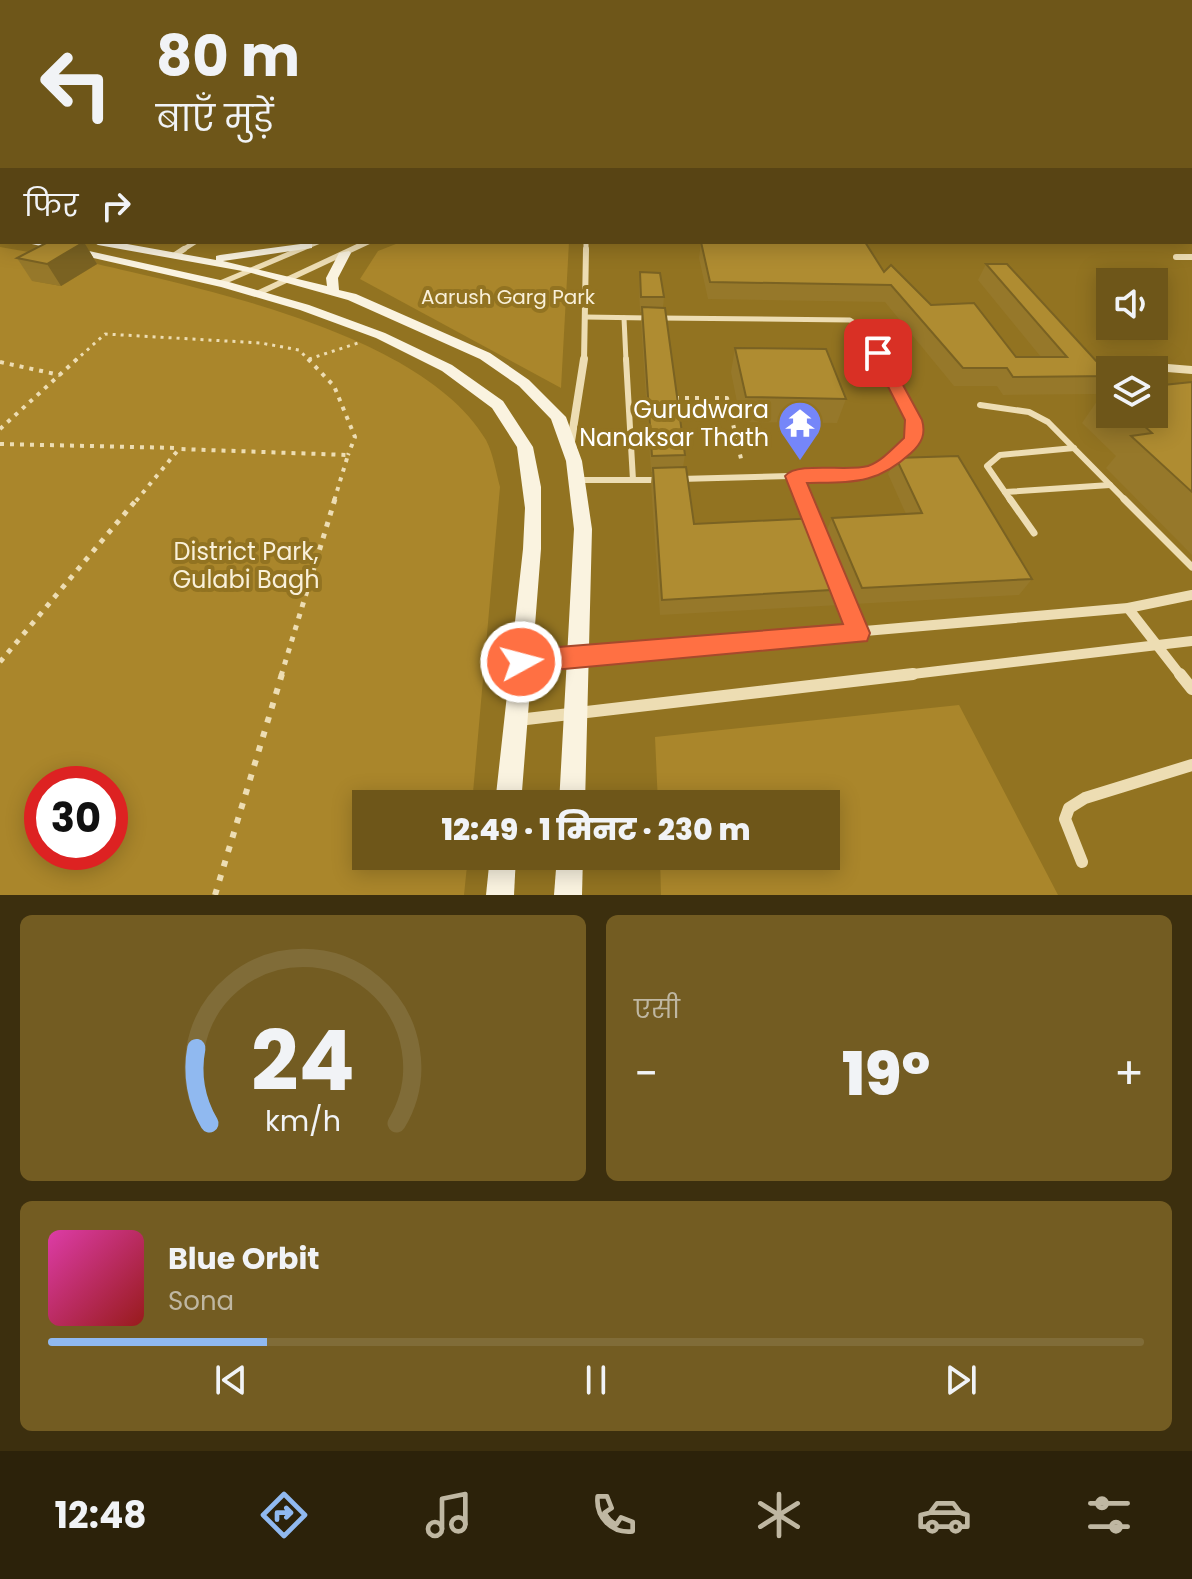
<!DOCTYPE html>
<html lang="hi">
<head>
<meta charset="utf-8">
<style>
  :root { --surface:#6e5619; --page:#735c22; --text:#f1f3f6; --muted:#bfb7a2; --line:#806c38; --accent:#90b9f0 }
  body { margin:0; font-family:Poppins,"Noto Sans Devanagari",sans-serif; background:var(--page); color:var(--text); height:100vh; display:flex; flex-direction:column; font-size:30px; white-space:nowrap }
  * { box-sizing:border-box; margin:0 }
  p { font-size:26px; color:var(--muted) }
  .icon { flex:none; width:44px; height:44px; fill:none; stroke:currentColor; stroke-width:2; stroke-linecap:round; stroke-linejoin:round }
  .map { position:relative; height:895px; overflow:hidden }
  .drawer { display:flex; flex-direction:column; gap:20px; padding:20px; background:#3c2f0e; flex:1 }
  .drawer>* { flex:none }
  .hud { position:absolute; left:0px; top:0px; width:1192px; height:244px; box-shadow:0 4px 20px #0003; background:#6e5619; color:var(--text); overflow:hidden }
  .fabs { position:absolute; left:1096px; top:268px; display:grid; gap:16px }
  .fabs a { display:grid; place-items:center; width:72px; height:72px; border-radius:0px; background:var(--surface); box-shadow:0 4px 20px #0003; font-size:40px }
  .speed { position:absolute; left:24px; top:766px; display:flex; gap:16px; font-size:40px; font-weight:700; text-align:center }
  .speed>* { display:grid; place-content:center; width:104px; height:104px; border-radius:50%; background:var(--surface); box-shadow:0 4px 20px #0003; line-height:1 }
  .speed .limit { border:12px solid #d22; background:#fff; color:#111 }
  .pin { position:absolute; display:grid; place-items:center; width:68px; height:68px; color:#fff; margin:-34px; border-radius:16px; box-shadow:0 4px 12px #0006 }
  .me { position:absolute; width:88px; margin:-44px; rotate:83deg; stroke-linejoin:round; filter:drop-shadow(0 0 6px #0008) }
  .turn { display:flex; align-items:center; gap:28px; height:168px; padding:0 24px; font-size:36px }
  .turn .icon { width:104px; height:104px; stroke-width:2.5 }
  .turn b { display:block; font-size:56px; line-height:68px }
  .then { display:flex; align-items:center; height:76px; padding:0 24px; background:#0003; gap:16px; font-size:30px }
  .big { font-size:60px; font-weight:800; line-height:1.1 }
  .drawer .card { flex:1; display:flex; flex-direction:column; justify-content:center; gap:12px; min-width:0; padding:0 28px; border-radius:12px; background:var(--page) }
  .drawer .dial { align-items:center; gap:0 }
  .dial svg { height:208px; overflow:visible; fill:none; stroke:var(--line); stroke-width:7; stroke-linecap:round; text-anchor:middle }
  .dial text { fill:var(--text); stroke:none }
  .song { display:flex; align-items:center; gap:24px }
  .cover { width:96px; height:96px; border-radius:12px; background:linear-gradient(135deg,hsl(320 70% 55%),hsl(0 70% 35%)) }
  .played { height:8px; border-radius:4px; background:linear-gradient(90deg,var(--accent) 20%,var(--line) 20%) }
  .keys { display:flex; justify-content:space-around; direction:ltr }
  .heat { display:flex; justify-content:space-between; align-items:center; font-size:44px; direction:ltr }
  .drawer .tiles { flex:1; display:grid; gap:20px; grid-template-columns:1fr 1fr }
  .card:last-child { grid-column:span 2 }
  .trip { position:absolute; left:352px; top:790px; width:488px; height:80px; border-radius:0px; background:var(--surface); box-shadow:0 4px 20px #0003; font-weight:800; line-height:80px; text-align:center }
  .tab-bar { display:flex; height:128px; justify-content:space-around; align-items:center; background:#2c220a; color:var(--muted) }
  .tab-bar .icon { width:56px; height:56px }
  .tab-bar .current { color:var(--accent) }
  .tab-bar b { font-size:36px; color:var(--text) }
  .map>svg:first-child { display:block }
  .green { fill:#aa862b; fill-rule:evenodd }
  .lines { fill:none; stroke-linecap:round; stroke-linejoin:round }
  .path-far3 { stroke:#edddb3; stroke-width:3; stroke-dasharray:3 5; stroke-linecap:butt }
  .path-far2 { stroke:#edddb3; stroke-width:4; stroke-dasharray:4 6; stroke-linecap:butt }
  .path-far1 { stroke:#edddb3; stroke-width:5; stroke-dasharray:5 7; stroke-linecap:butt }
  .path { stroke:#edddb3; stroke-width:6; stroke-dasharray:6 9; stroke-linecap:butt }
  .service-far2 { stroke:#edddb3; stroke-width:5 }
  .service-far1 { stroke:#edddb3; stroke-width:6 }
  .service { stroke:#edddb3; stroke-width:7 }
  .minor-far4 { stroke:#edddb3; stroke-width:5 }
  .minor-far3 { stroke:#edddb3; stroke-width:6 }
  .minor-far2 { stroke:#edddb3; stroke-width:8 }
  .minor-far1 { stroke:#edddb3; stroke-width:10 }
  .minor { stroke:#edddb3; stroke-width:12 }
  .tertiary { fill:#edddb3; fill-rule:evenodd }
  .secondary { fill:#faf3e0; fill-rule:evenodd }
  .wall { fill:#96782a }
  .shaded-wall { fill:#7a6222 }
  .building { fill:#af8c31; stroke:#7a6222; stroke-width:2 }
  .route { fill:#ff7043; stroke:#a6492c; stroke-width:2 }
  .labels { text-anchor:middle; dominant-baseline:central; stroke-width:8; stroke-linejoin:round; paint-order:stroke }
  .far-park-label { font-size:20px; fill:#f9f0d9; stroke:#927321 }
  .poi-label { font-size:24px; fill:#fff; stroke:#927321; text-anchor:end }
  .park-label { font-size:24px; fill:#f9f0d9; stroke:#927321 }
</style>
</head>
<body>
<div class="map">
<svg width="1192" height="895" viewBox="0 0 1192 895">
  <rect width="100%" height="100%" fill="#927321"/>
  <g class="green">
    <polygon points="401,242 569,242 561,388 360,279 378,251"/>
    <path d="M0 247 69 259 34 281 61 286 97 264C209 290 424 335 486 440 493 453 496 472 500 487L472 804H366V856H468L464 895H0ZM42 784H110V852H42Z"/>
    <polygon points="959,705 1058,895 661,895 660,856 826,856 826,804 658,804 655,737"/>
  </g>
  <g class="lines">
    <g class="path-far3">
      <polyline points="309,359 358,343"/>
      <polyline points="75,361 105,334 261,343 299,350 310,361"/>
    </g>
    <g class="path-far2">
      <polyline points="308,359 334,386 355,437 348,455"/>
      <polyline points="0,362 60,375"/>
      <polyline points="675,398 727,398 742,463"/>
      <polyline points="0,429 77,359"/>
      <polyline points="0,444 178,448"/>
      <polyline points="136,501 179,449 348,455 334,501"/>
    </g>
    <g class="path-far1">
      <polyline points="0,662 137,499"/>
      <polyline points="281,676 335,499"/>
    </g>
    <polyline class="path" points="215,895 282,674"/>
    <g class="service-far2">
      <polyline points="585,317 649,318"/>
      <polyline points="624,318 626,361"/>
      <polyline points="660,318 850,320 867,331 882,361"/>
    </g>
    <g class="service-far1">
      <polyline points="626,359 633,480"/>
      <polyline points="980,405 1029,412 1048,422 1126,501"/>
      <polyline points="795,476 805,501"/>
      <path d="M680 479 864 474C887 465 906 454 916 430L881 359"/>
      <polyline points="580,480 657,480"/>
      <polyline points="1005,492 1110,485"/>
      <polyline points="1011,501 987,466 1000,455 1074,448"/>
    </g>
    <g class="service">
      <polyline points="804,499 814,525"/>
      <polyline points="1010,499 1034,533"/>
      <polyline points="1124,499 1192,567"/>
      <polyline points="840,591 858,632"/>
    </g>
    <g class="minor-far4">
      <polyline points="181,251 195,242"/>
      <polyline points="586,251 586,242"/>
    </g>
    <g class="minor-far3">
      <polyline points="175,255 184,249"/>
      <polyline points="1176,257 1192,257"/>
      <polyline points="584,361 586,249"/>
    </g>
    <g class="minor-far2">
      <polyline points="1106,363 1192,370"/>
      <polyline points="570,448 584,359"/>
    </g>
    <g class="minor-far1">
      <polyline points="1128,608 1181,676"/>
      <polyline points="522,661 1128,608 1192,595"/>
      <polyline points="896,676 1192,641"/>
    </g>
    <g class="minor">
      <polyline points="1180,674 1192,689"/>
      <polyline points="518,720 913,674"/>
      <polyline points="1082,862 1065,819 1069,808 1085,798 1192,765"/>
    </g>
    <g class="tertiary">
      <polygon points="311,242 324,242 225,284 221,285 216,282"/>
      <polygon points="361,242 374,242 261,295 257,296 252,293"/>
    </g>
    <g class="secondary">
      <rect x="0" y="224" width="2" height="6"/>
      <polygon points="0,236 2,236 3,242 0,242"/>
      <polygon points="23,242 45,242 80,249 229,282 309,305 385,333 452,365 503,401 533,447 541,487 541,549 521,804 495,804 523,549 525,508 517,447 492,408 442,371 376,338 300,310 221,287"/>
      <polygon points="93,242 116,242 216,260 216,256 220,255 308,243 312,244 312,248 223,261 327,286 326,278 339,253 349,251 351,253 338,278 339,290 356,294 490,353 529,380 566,417 582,461 592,529 585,804 559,804 574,529 566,461 551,419 519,386 480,359 348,300 248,272 98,245"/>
      <polygon points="490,856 516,856 514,895 486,895"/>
      <polygon points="557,856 583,856 582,895 554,895"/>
    </g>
  </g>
  <g class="wall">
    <polygon points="84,242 97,264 61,286 32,281 17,258"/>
    <polygon points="701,242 884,272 931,305 1016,357 1041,357 978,280 986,264 1110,376 1097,394 1003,395 997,386 954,386 885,302 708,299 699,258"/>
    <polygon points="640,272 664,297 663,308 685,455 683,467 694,524 846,586 825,534 832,518 906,514 888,474 896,458 1032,579 1019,595 854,604 848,589 840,605 660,615 651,484 652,472 651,472 641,323 642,312 640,312 639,288"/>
    <polygon points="735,348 846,399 837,423 741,422 731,372"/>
    <polygon points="1192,382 1192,555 1106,468 1116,456 1082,423 1104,391 1110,390 1110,414 1154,414"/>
  </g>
  <g class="shaded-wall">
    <polygon points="2,100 2,113 0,114 0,101"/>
    <polygon points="84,242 97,264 61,286 47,264"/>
  </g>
  <g class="building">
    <polygon points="48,242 84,242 47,264 17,258"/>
    <polygon points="701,242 865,242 884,272 891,265 931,305 974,303 1016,357 1067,357 986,264 1007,264 1110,376 1013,377 1007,368 963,368 891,285 710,282"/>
    <polygon points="640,272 660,273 664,297 641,297"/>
    <polygon points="642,307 665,308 685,455 652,456"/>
    <polygon points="735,348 826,349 846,399 746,397"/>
    <polygon points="1192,382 1192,492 1131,436 1152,433 1131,414 1154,414 1154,386"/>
    <polygon points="958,456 1032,579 862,588 832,518 922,513 896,458"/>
    <polygon points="686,467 694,524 818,518 848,589 662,600 653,468"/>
  </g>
  <linearGradient id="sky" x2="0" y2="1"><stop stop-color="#503f12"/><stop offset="0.42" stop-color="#8c7d4e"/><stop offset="1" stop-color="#8c7d4e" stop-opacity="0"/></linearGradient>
  <rect width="1192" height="217" fill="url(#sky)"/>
  <path class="route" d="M873 350H884L922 420C926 434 922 443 911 453 876 485 853 482 807 483L870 633 867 641 521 673 513 670 509 662 513 654 521 650 843 624 785 476C797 461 848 472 868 466 882 461 893 448 904 438L905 420 871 353Z"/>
  <defs>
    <g id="temple-pin" transform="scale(2.3)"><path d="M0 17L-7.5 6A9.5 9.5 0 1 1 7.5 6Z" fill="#7586f9" stroke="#927321"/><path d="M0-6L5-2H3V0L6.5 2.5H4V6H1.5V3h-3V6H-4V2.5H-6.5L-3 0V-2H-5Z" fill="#fff"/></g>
  </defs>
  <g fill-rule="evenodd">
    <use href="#temple-pin" x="800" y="423"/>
  </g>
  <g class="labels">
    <g class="far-park-label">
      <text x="508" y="297">Aarush Garg Park</text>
    </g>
    <g class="poi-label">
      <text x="769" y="409">Gurudwara<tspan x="769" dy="28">Nanaksar Thath</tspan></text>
    </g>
    <g class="park-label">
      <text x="246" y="551">District Park,<tspan x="246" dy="28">Gulabi Bagh</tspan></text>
    </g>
  </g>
</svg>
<div class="fabs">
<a><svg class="icon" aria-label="sound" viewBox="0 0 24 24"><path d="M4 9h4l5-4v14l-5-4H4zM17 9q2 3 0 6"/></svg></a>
<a><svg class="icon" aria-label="layers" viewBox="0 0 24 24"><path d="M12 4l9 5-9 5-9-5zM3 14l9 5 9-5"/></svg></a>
</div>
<div class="speed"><div class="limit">30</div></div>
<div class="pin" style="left:878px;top:353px;background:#d93025"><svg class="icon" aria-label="arrive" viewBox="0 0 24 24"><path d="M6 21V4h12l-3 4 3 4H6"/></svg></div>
<svg class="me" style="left:521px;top:662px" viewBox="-20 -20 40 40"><circle r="17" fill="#ff7043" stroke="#fff" stroke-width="3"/><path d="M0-11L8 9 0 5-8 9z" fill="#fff"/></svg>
<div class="trip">12:49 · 1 मिनट · 230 m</div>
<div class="hud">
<div class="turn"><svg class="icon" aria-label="left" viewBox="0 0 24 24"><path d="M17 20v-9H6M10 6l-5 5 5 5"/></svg><div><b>80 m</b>बाएँ मुड़ें</div></div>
<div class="then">फिर<svg class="icon" aria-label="right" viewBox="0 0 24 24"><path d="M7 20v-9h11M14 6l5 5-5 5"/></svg></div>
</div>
</div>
<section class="drawer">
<div class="tiles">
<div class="card dial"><svg viewBox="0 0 100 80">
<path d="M14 69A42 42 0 1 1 86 69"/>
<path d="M14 69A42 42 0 0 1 9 40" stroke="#90b9f0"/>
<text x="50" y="56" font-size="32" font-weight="700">24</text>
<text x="50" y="72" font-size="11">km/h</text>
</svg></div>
<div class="card"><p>एसी</p>
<div class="heat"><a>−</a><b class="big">19°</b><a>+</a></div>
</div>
<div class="card">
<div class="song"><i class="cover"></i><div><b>Blue Orbit</b><p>Sona</p></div></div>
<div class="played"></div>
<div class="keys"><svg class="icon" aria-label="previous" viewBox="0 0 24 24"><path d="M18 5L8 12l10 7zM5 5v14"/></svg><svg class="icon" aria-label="pause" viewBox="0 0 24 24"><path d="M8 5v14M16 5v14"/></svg><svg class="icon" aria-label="next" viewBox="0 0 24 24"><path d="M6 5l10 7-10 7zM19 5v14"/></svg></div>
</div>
</div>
</section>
<nav class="tab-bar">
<b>12:48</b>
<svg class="icon current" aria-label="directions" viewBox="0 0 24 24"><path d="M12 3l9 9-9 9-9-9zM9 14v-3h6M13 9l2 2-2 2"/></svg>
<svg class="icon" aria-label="music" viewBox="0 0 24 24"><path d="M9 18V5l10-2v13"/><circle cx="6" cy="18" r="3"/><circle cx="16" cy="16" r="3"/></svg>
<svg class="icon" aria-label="phone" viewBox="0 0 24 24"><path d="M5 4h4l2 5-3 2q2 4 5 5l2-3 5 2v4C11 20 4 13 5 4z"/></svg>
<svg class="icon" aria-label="climate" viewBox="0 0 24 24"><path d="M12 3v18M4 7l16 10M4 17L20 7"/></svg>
<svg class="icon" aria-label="car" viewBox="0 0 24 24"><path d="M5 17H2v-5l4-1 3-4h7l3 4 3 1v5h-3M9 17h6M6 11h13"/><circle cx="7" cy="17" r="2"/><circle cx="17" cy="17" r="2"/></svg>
<svg class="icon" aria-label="filters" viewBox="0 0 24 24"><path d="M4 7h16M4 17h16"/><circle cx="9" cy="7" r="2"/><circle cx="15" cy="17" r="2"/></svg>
</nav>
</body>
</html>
